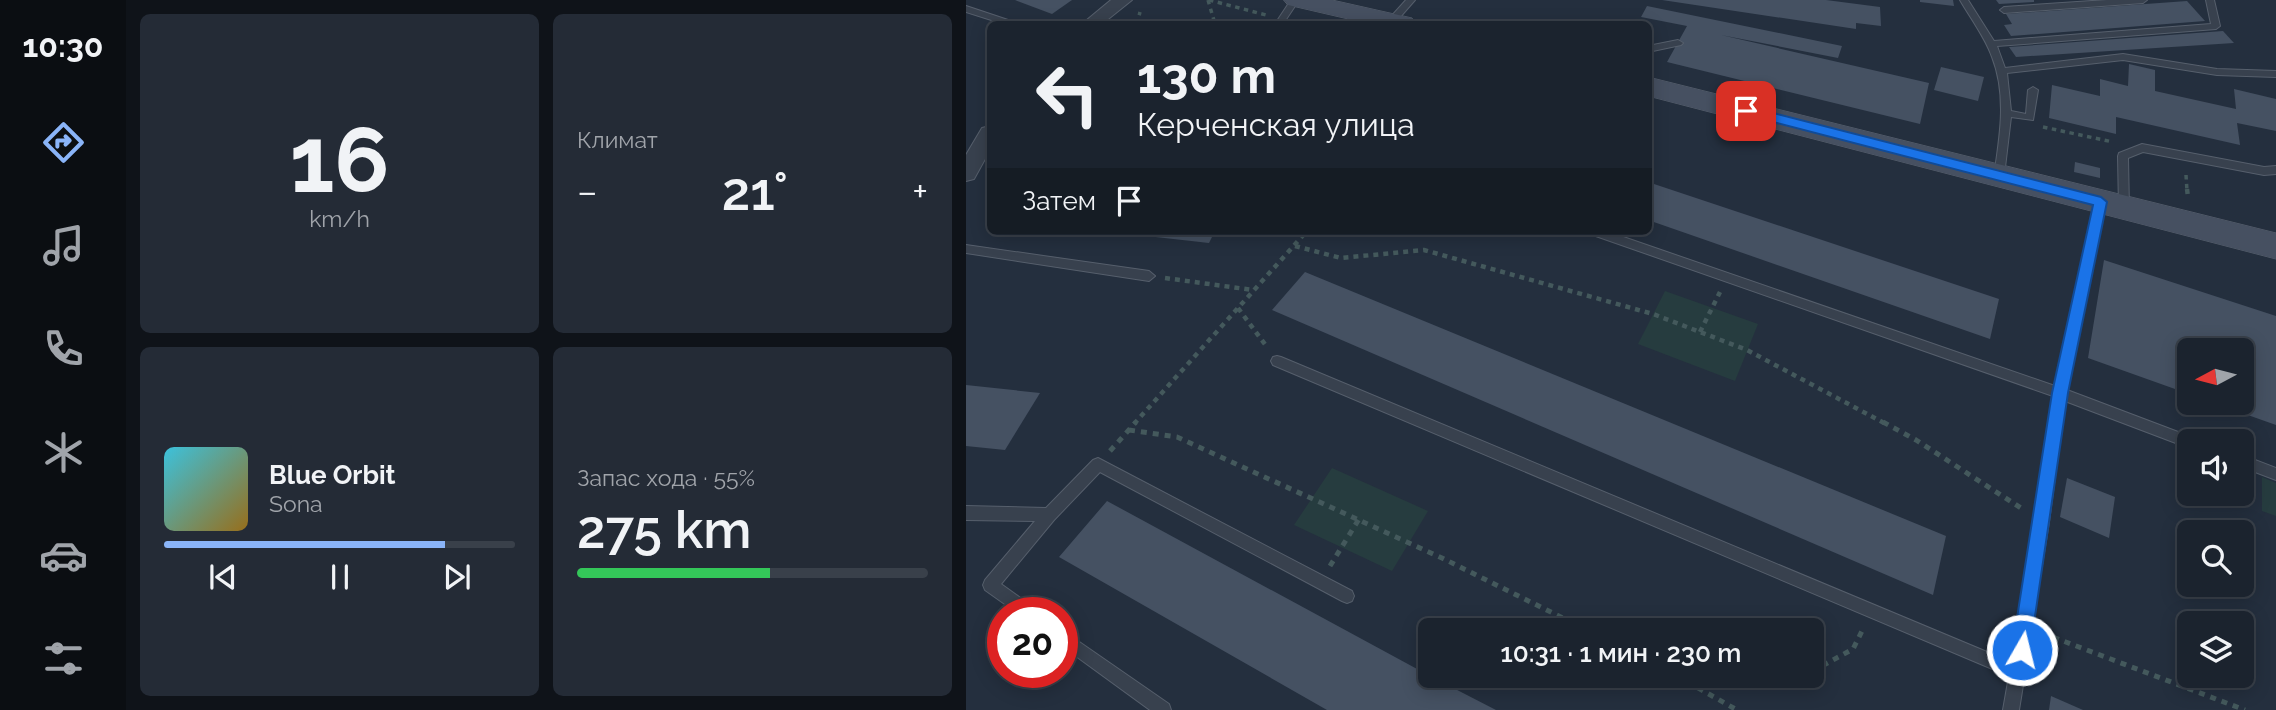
<!DOCTYPE html>
<html lang="ru">
<head>
<meta charset="utf-8">
<style>
  :root { --surface:#1b232e; --page:#242b36; --text:#f1f3f6; --muted:#a0a4aa; --line:#39404a; --accent:#8ab4f8 }
  body { margin:0; font-family:Raleway,sans-serif; background:var(--page); color:var(--text); height:100vh; display:flex; flex-direction:column; font-size:26px; white-space:nowrap }
  * { box-sizing:border-box; margin:0 }
  p { font-size:23px; color:var(--muted) }
  .icon { flex:none; width:38px; height:38px; fill:none; stroke:currentColor; stroke-width:2; stroke-linecap:round; stroke-linejoin:round }
  .map { position:relative; flex:1; overflow:hidden }
  .drawer { display:flex; flex-direction:column; gap:14px; padding:14px; background:#0f1319; width:840px }
  .drawer>* { flex:none }
  .top-card { position:absolute; left:21px; top:21px; width:665px; height:214px; border-radius:10px; box-shadow:0 4px 18px #0003,0 0 0 2px var(--line); background:#1b232e; color:var(--text); overflow:hidden }
  .needle { width:46px; rotate:263deg }
  .buttons { position:absolute; left:1211px; top:338px; display:grid; gap:14px }
  .buttons a { display:grid; place-items:center; width:77px; height:77px; border-radius:10px; background:var(--surface); box-shadow:0 4px 18px #0003,0 0 0 2px var(--line); font-size:35px }
  .speed { position:absolute; left:21px; top:597px; display:flex; gap:14px; font-size:35px; font-weight:700; text-align:center }
  .speed>* { display:grid; place-content:center; width:91px; height:91px; border-radius:50%; background:var(--surface); box-shadow:0 4px 18px #0003,0 0 0 2px var(--line); line-height:1 }
  .speed .limit { border:10px solid #d22; background:#fff; color:#111 }
  .pin { position:absolute; display:grid; place-items:center; width:60px; height:60px; color:#fff; margin:-30px; border-radius:14px; box-shadow:0 4px 10px #0006 }
  .me { position:absolute; width:77px; margin:-38px; rotate:8deg; stroke-linejoin:round; filter:drop-shadow(0 0 5px #0008) }
  .turn { display:flex; align-items:center; gap:24px; height:147px; padding:0 35px; font-size:32px }
  .turn .icon { width:91px; height:91px; stroke-width:2.5 }
  .turn b { display:block; font-size:49px; line-height:60px }
  .then { display:flex; align-items:center; height:66px; padding:0 35px; background:#0003; gap:14px; font-size:26px }
  .big { font-size:52px; font-weight:600; line-height:1.1 }
  .drawer .card { flex:1; display:flex; flex-direction:column; justify-content:center; gap:10px; min-width:0; padding:0 24px; border-radius:10px; background:var(--page) }
  .drawer .dial { align-items:center; gap:0 }
  .dial b { font-size:91px; line-height:1 }
  .song { display:flex; align-items:center; gap:21px }
  .cover { width:84px; height:84px; border-radius:10px; background:linear-gradient(135deg,hsl(190 70% 55%),hsl(40 70% 35%)) }
  .played { height:7px; border-radius:4px; background:linear-gradient(90deg,var(--accent) 80%,var(--line) 80%) }
  .keys { display:flex; justify-content:space-around; direction:ltr }
  .heat { display:flex; justify-content:space-between; align-items:center; font-size:38px; direction:ltr }
  .charge { height:10px; border-radius:5px; background:linear-gradient(90deg,#34c759 55%,var(--line) 0) }
  .drawer .tiles { flex:1; display:grid; gap:14px; grid-template-columns:repeat(2,1fr) }
  .trip { position:absolute; left:452px; top:618px; width:406px; height:70px; border-radius:10px; background:var(--surface); box-shadow:0 4px 18px #0003,0 0 0 2px var(--line); font-weight:600; line-height:70px; text-align:center }
  main { display:flex; flex:1; min-height:0 }
  .tabs { display:flex; flex-direction:column; width:126px; justify-content:space-around; align-items:center; background:#0b0e12; color:var(--muted) }
  .tabs .icon { width:49px; height:49px }
  .tabs .on { color:var(--accent) }
  .tabs b { font-size:32px; color:var(--text) }
  .map>svg:first-child { display:block }
  .green { fill:#263c3f }
  .building { fill:#455162 }
  .lines { fill:none; stroke-linecap:round; stroke-linejoin:round }
  .lane-casing { stroke:#565f6c; stroke-width:2 }
  .street-casing { stroke:#565f6c; stroke-width:2 }
  .secondary-casing { stroke:#565f6c; stroke-width:1 }
  .path-far2 { stroke:#44595c; stroke-width:3.5; stroke-dasharray:4.5 4.5; stroke-linecap:butt }
  .path-far1 { stroke:#44595c; stroke-width:4.5; stroke-dasharray:5 5; stroke-linecap:butt }
  .path { stroke:#44595c; stroke-width:5; stroke-dasharray:6 6; stroke-linecap:butt }
  .lane { fill:#38414e; fill-rule:evenodd }
  .street { fill:#38414e; fill-rule:evenodd }
  .secondary { fill:#465061; fill-rule:evenodd }
  .route { fill:#1a73e8; stroke:#114b97; stroke-width:2 }
</style>
</head>
<body>
<main>
<nav class="tabs">
<b>10:30</b>
<svg class="icon on" aria-label="directions" viewBox="0 0 24 24"><path d="M12 3l9 9-9 9-9-9zM9 14v-3h6M13 9l2 2-2 2"/></svg>
<svg class="icon" aria-label="music" viewBox="0 0 24 24"><path d="M9 18V5l10-2v13"/><circle cx="6" cy="18" r="3"/><circle cx="16" cy="16" r="3"/></svg>
<svg class="icon" aria-label="phone" viewBox="0 0 24 24"><path d="M5 4h4l2 5-3 2q2 4 5 5l2-3 5 2v4C11 20 4 13 5 4z"/></svg>
<svg class="icon" aria-label="climate" viewBox="0 0 24 24"><path d="M12 3v18M4 7l16 10M4 17L20 7"/></svg>
<svg class="icon" aria-label="car" viewBox="0 0 24 24"><path d="M5 17H2v-5l4-1 3-4h7l3 4 3 1v5h-3M9 17h6M6 11h13"/><circle cx="7" cy="17" r="2"/><circle cx="17" cy="17" r="2"/></svg>
<svg class="icon" aria-label="filters" viewBox="0 0 24 24"><path d="M4 7h16M4 17h16"/><circle cx="9" cy="7" r="2"/><circle cx="15" cy="17" r="2"/></svg>
</nav>
<section class="drawer">
<div class="tiles">
<div class="card dial"><b>16</b><p>km/h</p></div>
<div class="card"><p>Климат</p>
<div class="heat"><a>−</a><b class="big">21°</b><a>+</a></div>
</div>
<div class="card">
<div class="song"><i class="cover"></i><div><b>Blue Orbit</b><p>Sona</p></div></div>
<div class="played"></div>
<div class="keys"><svg class="icon" aria-label="previous" viewBox="0 0 24 24"><path d="M18 5L8 12l10 7zM5 5v14"/></svg><svg class="icon" aria-label="pause" viewBox="0 0 24 24"><path d="M8 5v14M16 5v14"/></svg><svg class="icon" aria-label="next" viewBox="0 0 24 24"><path d="M6 5l10 7-10 7zM19 5v14"/></svg></div>
</div>
<div class="card"><p>Запас хода · 55%</p><b class="big">275 km</b><div class="charge"></div></div>
</div>
</section>
<div class="map">
<svg width="1310" height="710" viewBox="0 0 1310 710">
  <rect width="100%" height="100%" fill="#242f3e"/>
  <g class="green">
    <polygon points="699,291 792,324 769,381 672,344"/>
    <polygon points="366,468 462,511 426,571 328,525"/>
    <polygon points="1296,477 1310,483 1310,516 1296,511"/>
  </g>
  <g class="building">
    <polygon points="49,0 106,0 86,14"/>
    <polygon points="696,0 860,0 914,7 915,26 890,23 890,29"/>
    <polygon points="954,0 987,0 988,6 954,2"/>
    <polygon points="1030,0 1068,0 1068,2 1033,4"/>
    <polygon points="1221,1 1239,21 1045,36 1038,25 1046,24 1040,14"/>
    <polygon points="681,6 876,46 872,58 755,35 963,83 954,124 701,62 721,26 675,17"/>
    <polygon points="1257,31 1268,43 1050,57 1043,47"/>
    <polygon points="1163,64 1189,70 1189,91 1270,109 1268,89 1310,99 1310,131 1271,123 1274,145 1150,117 1150,134 1083,118 1086,85 1134,96 1134,79 1162,86"/>
    <polygon points="975,67 1018,77 1012,101 968,90"/>
    <polygon points="1109,162 1134,168 1134,178 1108,172"/>
    <polygon points="682,182 1033,299 1024,339 682,220"/>
    <polygon points="136,231 249,231 243,243"/>
    <polygon points="1138,260 1310,316 1310,425 1248,403 1276,402 1276,350 1223,350 1223,394 1122,358"/>
    <polygon points="339,272 980,536 967,595 306,310"/>
    <polygon points="0,385 74,393 39,450 0,446"/>
    <polygon points="1101,478 1149,497 1143,538 1094,517"/>
    <polygon points="141,501 464,676 530,710 361,710 93,557"/>
    <polygon points="1085,696 1117,710 1083,710"/>
  </g>
  <g class="lines">
    <g class="lane-casing">
      <g id="lane">
        <polygon points="325,0 333,0 317,24 309,24"/>
        <polygon points="440,0 449,0 428,24 422,24 422,20"/>
        <path d="M994 0H1002L1028 41 1245 24 1240 0H1248L1254 26 1250 29 1031 46 1039 68 1157 54 1251 69 1310 71V77L1251 75 1157 60 1041 73 1045 111 1060 114 1062 90 1067 87 1072 90 1067 120 1045 117 1038 176 1033 180 1028 176C1034 136 1041 95 1026 57 1019 37 1005 19 994 0Z"/>
        <polygon points="1141,0 1181,0 1177,3 1038,13 1034,10 1038,7"/>
        <polygon points="0,6 48,22 49,24 38,24 0,12"/>
        <polygon points="712,40 717,43 715,45 682,52 682,46"/>
        <polygon points="1176,144 1298,167 1310,166 1310,174 1298,175 1177,152 1162,158 1163,209 1158,213 1153,209 1152,156 1153,153"/>
        <polygon points="1135,198 1140,202 1101,390 1228,438 1229,441 1223,441 1223,448 1099,401 1083,522 1059,670 1061,673 1058,679 1053,710 1037,710 1043,676 307,365 305,361 307,357 311,356 315,357 1045,662 1069,522 1087,396 624,234 623,231 640,231 1089,386 1130,202"/>
        <polygon points="0,245 183,271 189,276 183,281 0,253"/>
        <polygon points="1276,455 1310,468 1310,480 1276,467"/>
        <polygon points="132,458 386,591 388,596 386,601 381,603 376,601 134,472 88,520 35,584 67,607 69,612 50,612 19,590 17,585 19,580 69,521 0,520 0,506 80,508 127,460"/>
        <polygon points="96,630 203,704 205,710 184,710 96,646"/>
      </g>
    </g>
    <g class="street-casing">
      <g id="street">
        <polygon points="145,0 166,0 136,24 116,24"/>
        <polygon points="24,126 24,150 8,179 0,181 0,155 16,128"/>
      </g>
    </g>
    <g class="secondary-casing">
      <g id="secondary">
        <polygon points="318,0 366,0 446,18 450,24 404,24 322,5"/>
        <polygon points="682,77 1310,233 1310,259 682,96"/>
      </g>
    </g>
    <g class="path-far2">
      <polyline points="242,0 249,24"/>
      <polyline points="243,0 300,15"/>
      <polyline points="171,24 174,12"/>
      <polyline points="1077,127 1147,142"/>
      <polyline points="1220,175 1221,191"/>
    </g>
    <g class="path-far1">
      <polyline points="1221,189 1222,197"/>
      <polyline points="329,246 375,258 458,250 687,314 781,350 920,424"/>
      <polyline points="199,278 287,290"/>
      <polyline points="272,308 301,347"/>
      <polyline points="734,332 754,292"/>
      <polyline points="168,424 341,231"/>
    </g>
    <g class="path">
      <polyline points="917,422 950,440 1058,510"/>
      <polyline points="163,430 211,437 476,558 621,630"/>
      <polyline points="144,451 170,422"/>
      <polyline points="364,566 393,519"/>
      <polyline points="1076,633 1279,710"/>
      <polyline points="845,668 854,667 887,649 898,627"/>
      <polyline points="711,676 771,710"/>
    </g>
    <use href="#lane" class="lane"/>
    <use href="#street" class="street"/>
    <use href="#secondary" class="secondary"/>
  </g>
  <polygon class="route" points="780,106 1135,197 1141,202 1102,393 1063,657 1056,660 1049,657 1046,650 1086,393 1127,205 776,114 776,108"/>
</svg>
<div class="buttons">
<a><svg class="needle" viewBox="-14 -14 28 28"><path d="M0-13l5 13h-10z" fill="#e53935"/><path d="M0 13l5-13h-10z" fill="#a0a4aa"/></svg></a>
<a><svg class="icon" aria-label="sound" viewBox="0 0 24 24"><path d="M4 9h4l5-4v14l-5-4H4zM17 9q2 3 0 6"/></svg></a>
<a><svg class="icon" aria-label="search" viewBox="0 0 24 24"><circle cx="10" cy="10" r="6"/><path d="M15 15l6 6"/></svg></a>
<a><svg class="icon" aria-label="layers" viewBox="0 0 24 24"><path d="M12 4l9 5-9 5-9-5zM3 14l9 5 9-5"/></svg></a>
</div>
<div class="speed"><div class="limit">20</div></div>
<div class="pin" style="left:780px;top:111px;background:#d93025"><svg class="icon" aria-label="arrive" viewBox="0 0 24 24"><path d="M6 21V4h12l-3 4 3 4H6"/></svg></div>
<svg class="me" style="left:1056px;top:650px" viewBox="-20 -20 40 40"><circle r="17" fill="#1a73e8" stroke="#fff" stroke-width="3"/><path d="M0-11L8 9 0 5-8 9z" fill="#fff"/></svg>
<div class="trip">10:31 · 1 мин · 230 m</div>
<div class="top-card">
<div class="turn"><svg class="icon" aria-label="left" viewBox="0 0 24 24"><path d="M17 20v-9H6M10 6l-5 5 5 5"/></svg><div><b>130 m</b>Керченская улица</div></div>
<div class="then">Затем<svg class="icon" aria-label="arrive" viewBox="0 0 24 24"><path d="M6 21V4h12l-3 4 3 4H6"/></svg></div>
</div>
</div>
</main>
</body>
</html>
